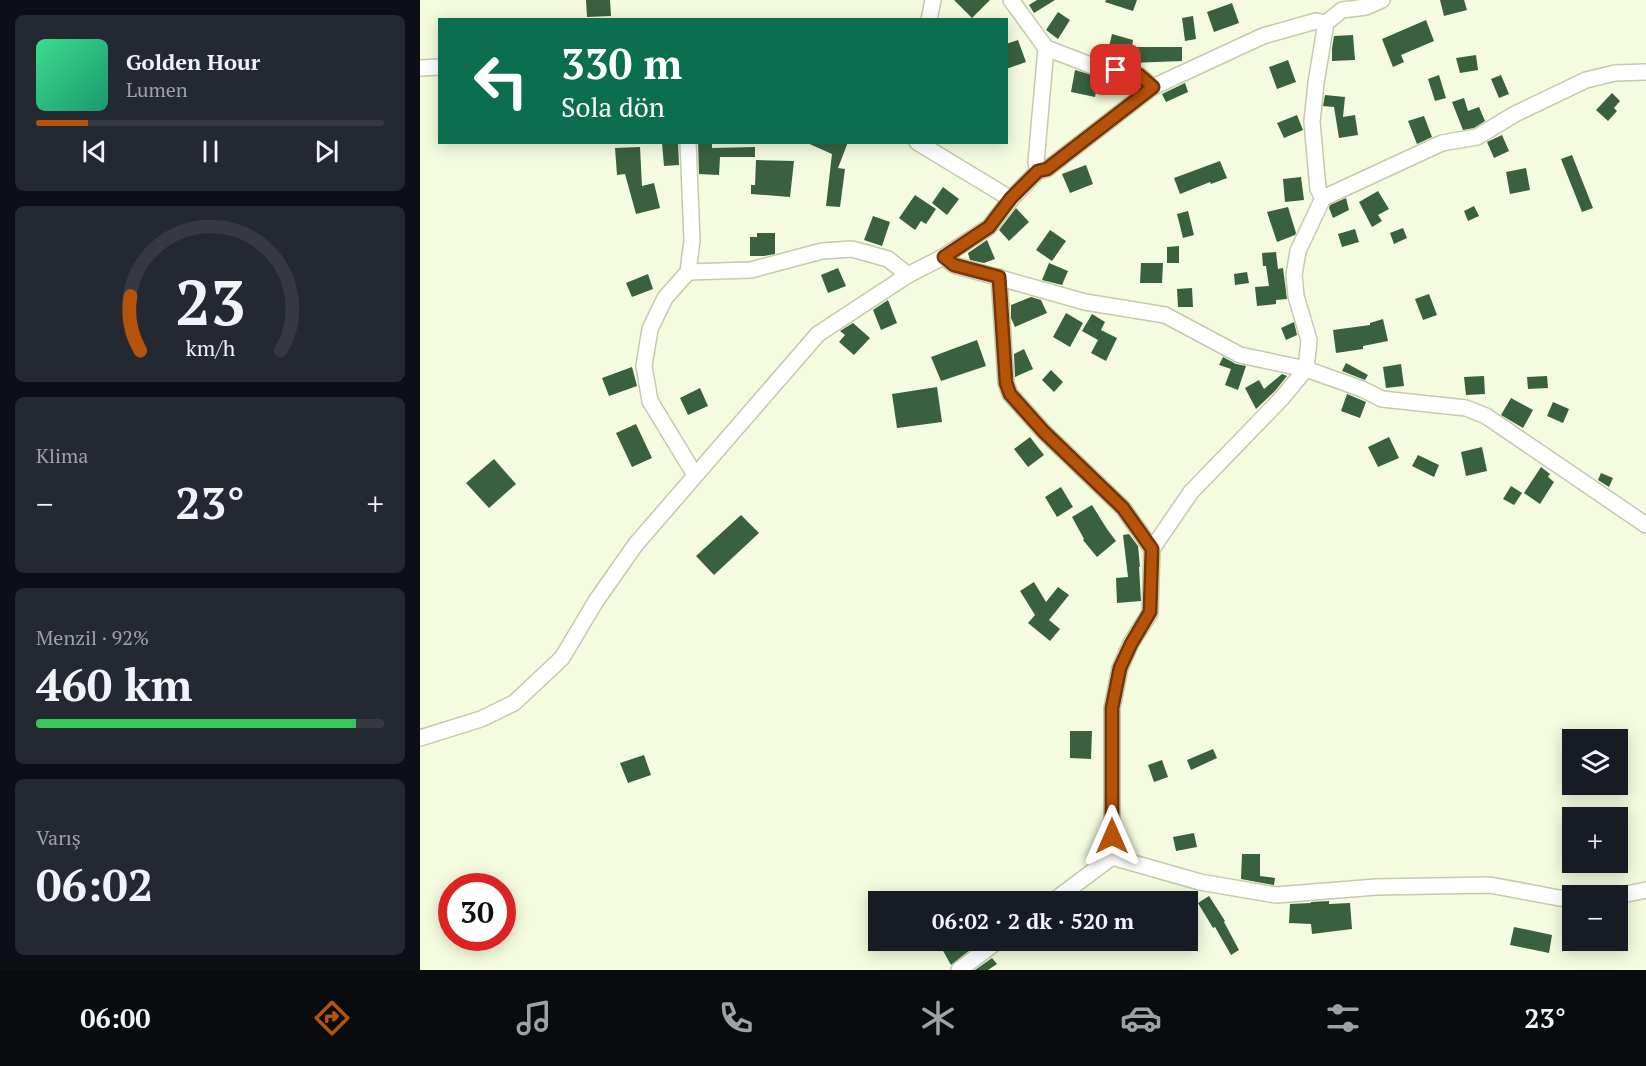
<!DOCTYPE html>
<html lang="tr">
<head>
<meta charset="utf-8">
<style>
  :root { --surface:#171b24; --page:#242831; --text:#f1f3f6; --muted:#9ea1a6; --line:#363941; --accent:#b45309 }
  body { margin:0; font-family:"PT Serif",serif; background:var(--page); color:var(--text); height:100vh; display:flex; flex-direction:column; font-size:22px; white-space:nowrap }
  * { box-sizing:border-box; margin:0 }
  p { font-size:20px; color:var(--muted) }
  .icon { flex:none; width:33px; height:33px; fill:none; stroke:currentColor; stroke-width:2; stroke-linecap:round; stroke-linejoin:round }
  .map { position:relative; flex:1; overflow:hidden }
  .panel { display:flex; flex-direction:column; gap:15px; padding:15px; background:#0d0f14; width:420px }
  .panel>* { flex:none }
  .top-card { position:absolute; left:18px; top:18px; width:570px; height:126px; border-radius:0px; box-shadow:0 3px 15px #0003; background:#0b6e4f; color:#fff; overflow:hidden }
  .tools { position:absolute; left:1142px; top:729px; display:grid; gap:12px }
  .tools a { display:grid; place-items:center; width:66px; height:66px; border-radius:0px; background:var(--surface); box-shadow:0 3px 15px #0003; font-size:30px }
  .speed { position:absolute; left:18px; top:873px; display:flex; gap:12px; font-size:30px; font-weight:700; text-align:center }
  .speed>* { display:grid; place-content:center; width:78px; height:78px; border-radius:50%; background:var(--surface); box-shadow:0 3px 15px #0003; line-height:1 }
  .speed .limit { border:9px solid #d22; background:#fff; color:#111 }
  .pin { position:absolute; display:grid; place-items:center; width:51px; height:51px; color:#fff; margin:-26px; border-radius:12px; box-shadow:0 3px 9px #0006 }
  .me { position:absolute; width:66px; margin:-33px; rotate:0deg; stroke-linejoin:round; filter:drop-shadow(0 0 4px #0008) }
  .turn { display:flex; align-items:center; gap:21px; height:126px; padding:0 24px; font-size:27px }
  .turn .icon { width:78px; height:78px; stroke-width:2.5 }
  .turn b { display:block; font-size:42px; line-height:51px }
  .big { font-size:45px; font-weight:700; line-height:1.1 }
  .panel .card { flex:1; display:flex; flex-direction:column; justify-content:center; gap:9px; min-width:0; padding:0 21px; border-radius:9px; background:var(--page) }
  .panel .dial { align-items:center; gap:0 }
  .dial svg { height:156px; overflow:visible; fill:none; stroke:var(--line); stroke-width:7; stroke-linecap:round; text-anchor:middle }
  .dial text { fill:var(--text); stroke:none }
  .song { display:flex; align-items:center; gap:18px }
  .cover { width:72px; height:72px; border-radius:9px; background:linear-gradient(135deg,hsl(150 70% 55%),hsl(160 70% 35%)) }
  .played { height:6px; border-radius:3px; background:linear-gradient(90deg,var(--accent) 15%,var(--line) 15%) }
  .keys { display:flex; justify-content:space-around; direction:ltr }
  .heat { display:flex; justify-content:space-between; align-items:center; font-size:33px; direction:ltr }
  .charge { height:9px; border-radius:4px; background:linear-gradient(90deg,#34c759 92%,var(--line) 0) }
  .trip { position:absolute; left:448px; top:891px; width:330px; height:60px; border-radius:0px; background:var(--surface); box-shadow:0 3px 15px #0003; font-weight:700; line-height:60px; text-align:center }
  .dock { display:flex; height:96px; justify-content:space-around; align-items:center; background:#090b0e; color:var(--muted) }
  .dock .icon { width:42px; height:42px }
  .dock .on { color:var(--accent) }
  .dock b { font-size:27px; color:var(--text) }
  main { display:flex; flex:1; min-height:0 }
  .map>svg:first-child { display:block }
  .building { fill:#39613d }
  .lines { fill:none; stroke-linecap:round; stroke-linejoin:round }
  .minor-casing { stroke:#c3caae; stroke-width:18 }
  .minor { stroke:#fff; stroke-width:15 }
  .route-casing { stroke:#753606; stroke-width:15 }
  .route { stroke:#b45309; stroke-width:10 }
</style>
</head>
<body>
<main>
<section class="panel">
<div class="card">
<div class="song"><i class="cover"></i><div><b>Golden Hour</b><p>Lumen</p></div></div>
<div class="played"></div>
<div class="keys"><svg class="icon" aria-label="previous" viewBox="0 0 24 24"><path d="M18 5L8 12l10 7zM5 5v14"/></svg><svg class="icon" aria-label="pause" viewBox="0 0 24 24"><path d="M8 5v14M16 5v14"/></svg><svg class="icon" aria-label="next" viewBox="0 0 24 24"><path d="M6 5l10 7-10 7zM19 5v14"/></svg></div>
</div>
<div class="card dial"><svg viewBox="0 0 100 80">
<path d="M14 69A42 42 0 1 1 86 69"/>
<path d="M14 69A42 42 0 0 1 9 41" stroke="#b45309"/>
<text x="50" y="56" font-size="32" font-weight="700">23</text>
<text x="50" y="72" font-size="11">km/h</text>
</svg></div>
<div class="card"><p>Klima</p>
<div class="heat"><a>−</a><b class="big">23°</b><a>+</a></div>
</div>
<div class="card"><p>Menzil · 92%</p><b class="big">460 km</b><div class="charge"></div></div>
<div class="card"><p>Varış</p><b class="big">06:02</b></div>
</section>
<div class="map">
<svg width="1226" height="970" viewBox="0 0 1226 970">
  <rect width="100%" height="100%" fill="#f4fbde"/>
  <g class="building">
    <polygon points="166,0 190,0 191,16 167,17"/>
    <polygon points="534,0 570,0 552,18"/>
    <polygon points="617,0 635,0 614,13 609,5"/>
    <polygon points="686,0 717,0 713,11 685,2"/>
    <polygon points="1020,0 1044,0 1047,10 1024,16"/>
    <polygon points="812,3 819,23 794,32 787,12"/>
    <polygon points="638,12 650,20 638,39 626,30"/>
    <polygon points="773,16 776,39 765,41 762,18"/>
    <polygon points="1006,20 1014,41 981,55 984,62 973,67 962,39"/>
    <polygon points="692,34 713,40 712,47 762,47 762,61 711,63 686,59"/>
    <polygon points="933,35 935,60 912,61 912,49 914,36"/>
    <polygon points="598,40 606,62 586,69 586,44"/>
    <polygon points="1056,55 1058,70 1040,73 1036,58"/>
    <polygon points="868,60 876,82 857,89 849,67"/>
    <polygon points="655,70 679,77 675,97 651,92"/>
    <polygon points="1019,75 1026,98 1015,101 1008,79"/>
    <polygon points="1081,75 1089,94 1079,98 1071,79"/>
    <polygon points="765,83 768,92 746,102 742,94"/>
    <polygon points="1192,93 1200,101 1194,108 1197,111 1188,121 1176,110"/>
    <polygon points="905,95 925,97 923,117 935,115 938,135 919,138 914,107 903,106"/>
    <polygon points="1044,98 1048,111 1059,107 1065,121 1054,128 1043,130 1032,102"/>
    <polygon points="877,115 883,130 864,138 857,123"/>
    <polygon points="1004,116 1012,137 997,144 988,121"/>
    <polygon points="1082,135 1089,151 1074,158 1067,142"/>
    <polygon points="249,142 258,142 259,165 244,166 242,143"/>
    <polygon points="278,142 292,142 292,148 335,147 335,157 300,157 299,175 279,174"/>
    <polygon points="385,142 428,142 418,168 425,169 420,207 406,206 412,154"/>
    <polygon points="220,147 222,186 234,183 240,208 216,214 205,174 197,175 195,148"/>
    <polygon points="1152,155 1173,208 1162,212 1141,159"/>
    <polygon points="336,160 374,161 370,197 331,194 331,185 335,185"/>
    <polygon points="800,161 807,178 791,184 790,182 760,194 754,178"/>
    <polygon points="666,165 673,184 650,193 642,174"/>
    <polygon points="1106,168 1110,190 1090,194 1086,172"/>
    <polygon points="881,177 884,200 865,202 863,179"/>
    <polygon points="523,187 539,199 527,215 512,203"/>
    <polygon points="958,191 969,209 958,215 962,221 952,227 939,202"/>
    <polygon points="495,195 516,209 506,224 501,221 495,230 479,218"/>
    <polygon points="926,198 929,210 913,218 909,208 910,205"/>
    <polygon points="1054,206 1059,216 1048,221 1044,211"/>
    <polygon points="868,207 876,233 875,235 857,242 847,212"/>
    <polygon points="596,208 609,222 589,241 579,230"/>
    <polygon points="768,211 774,235 763,238 757,214"/>
    <polygon points="453,216 470,222 462,246 444,240"/>
    <polygon points="983,228 987,238 974,244 970,233"/>
    <polygon points="935,229 939,242 922,247 918,234"/>
    <polygon points="630,230 646,241 632,261 616,250"/>
    <polygon points="337,233 355,233 355,254 344,256 330,256 330,237 337,237"/>
    <polygon points="567,240 575,259 564,263 550,260 548,253"/>
    <polygon points="759,246 759,263 747,263 747,247"/>
    <polygon points="856,252 858,269 863,268 867,299 856,300 856,304 837,306 835,287 849,286 846,266 843,266 842,253"/>
    <polygon points="629,263 648,271 642,285 622,280"/>
    <polygon points="721,263 743,263 742,283 720,283"/>
    <polygon points="418,268 426,286 408,293 401,275"/>
    <polygon points="827,272 829,283 815,285 814,274"/>
    <polygon points="228,274 233,289 212,297 206,283"/>
    <polygon points="772,288 773,307 758,307 757,289"/>
    <polygon points="1009,294 1017,315 1003,320 995,299"/>
    <polygon points="611,297 621,300 627,313 595,327 591,318 591,305"/>
    <polygon points="468,300 477,323 461,330 453,310"/>
    <polygon points="646,313 663,323 650,347 633,337"/>
    <polygon points="672,314 685,322 681,330 697,338 686,361 671,353 678,340 662,331"/>
    <polygon points="963,319 968,341 943,346 943,349 916,353 913,330 950,325 950,323"/>
    <polygon points="874,322 877,335 866,340 861,328"/>
    <polygon points="433,323 450,338 434,355 419,342 425,335 420,331"/>
    <polygon points="557,340 566,366 521,381 511,357"/>
    <polygon points="604,349 613,369 595,377 594,354"/>
    <polygon points="803,357 816,364 826,366 818,390 805,385 811,369 799,365"/>
    <polygon points="926,363 948,375 945,380 922,371"/>
    <polygon points="981,364 984,386 966,388 963,367"/>
    <polygon points="212,367 217,386 189,396 182,378"/>
    <polygon points="631,370 643,382 634,392 622,380"/>
    <polygon points="862,374 867,376 855,391 836,409 825,388 839,380 844,389"/>
    <polygon points="1064,376 1065,394 1046,395 1044,377"/>
    <polygon points="1127,376 1128,388 1108,389 1107,377"/>
    <polygon points="517,387 522,422 477,428 472,394"/>
    <polygon points="280,388 288,406 268,415 260,398"/>
    <polygon points="927,394 946,402 940,418 921,411"/>
    <polygon points="1091,398 1113,410 1103,428 1081,415"/>
    <polygon points="1133,402 1149,409 1143,423 1127,416"/>
    <polygon points="216,424 232,458 212,467 196,433"/>
    <polygon points="610,437 624,455 608,467 594,449"/>
    <polygon points="969,437 979,458 958,467 948,447"/>
    <polygon points="1062,447 1067,471 1046,476 1041,452"/>
    <polygon points="998,455 1019,465 1014,477 992,466"/>
    <polygon points="74,459 96,484 69,508 46,483"/>
    <polygon points="1121,467 1130,474 1128,477 1134,482 1120,504 1104,493"/>
    <polygon points="1181,473 1193,478 1189,487 1178,480"/>
    <polygon points="1091,486 1102,493 1094,505 1083,499"/>
    <polygon points="641,487 653,507 637,517 625,497"/>
    <polygon points="672,505 687,529 696,541 677,557 663,540 664,539 652,517"/>
    <polygon points="321,515 339,533 294,575 276,556"/>
    <polygon points="709,534 718,546 720,567 719,567 721,601 697,603 696,578 708,577 703,535"/>
    <polygon points="614,582 626,602 638,587 649,595 629,620 640,629 630,641 608,623 615,615 600,591"/>
    <polygon points="650,731 672,731 671,759 650,758"/>
    <polygon points="793,749 797,758 771,770 767,760"/>
    <polygon points="224,755 231,775 208,783 200,763"/>
    <polygon points="742,760 748,777 734,782 728,765"/>
    <polygon points="774,833 777,847 756,851 753,837"/>
    <polygon points="822,854 840,854 840,876 855,878 854,885 821,879"/>
    <polygon points="789,896 805,921 804,922 819,950 811,955 795,927 793,928 778,903"/>
    <polygon points="909,901 909,904 930,903 932,929 892,934 891,924 869,923 870,904 891,903 891,902"/>
    <polygon points="1094,927 1132,935 1129,953 1090,945"/>
    <polygon points="517,940 558,940 560,942 531,965"/>
    <polygon points="572,958 577,964 568,970 555,970"/>
  </g>
  <g class="lines">
    <g class="minor-casing">
      <g id="minor">
        <polyline points="591,0 626,48 673,66 719,75 733,87"/>
        <polyline points="509,20 513,0"/>
        <polyline points="0,68 20,67"/>
        <polyline points="268,142 272,240 268,272 245,298 230,329 224,366 230,401 275,475"/>
        <polyline points="497,142 591,199"/>
        <polyline points="618,171 616,162 626,48"/>
        <polyline points="903,198 898,189 892,122 896,83 906,23 922,10 946,7 962,0"/>
        <polyline points="523,257 534,265 665,302 745,315 820,355 886,369 942,389 962,399 1046,408 1066,416 1226,525"/>
        <polyline points="268,272 331,270 402,251 432,249 468,259 488,275"/>
        <polyline points="579,277 586,383 590,394 624,432 703,508 732,549"/>
        <polyline points="0,738 61,719 94,703 142,658 176,601 216,544 398,334 488,275 523,257 569,227 591,199 618,171 627,169 733,87 843,36 896,21 906,23"/>
        <polyline points="692,857 692,708 700,668 711,643 730,613 732,549 771,492 862,398 886,369 889,340 876,296 874,275 878,251 903,198 1022,143 1057,137 1095,114 1166,80 1195,73 1226,72"/>
        <polyline points="692,857 780,882 856,895 956,887 1070,885 1139,898 1152,899"/>
        <polyline points="1197,896 1226,890"/>
        <polyline points="632,902 692,857"/>
        <polyline points="539,970 579,940"/>
      </g>
    </g>
    <use href="#minor" class="minor"/>
  </g>
  <g class="lines">
    <g class="route-casing">
      <polyline id="route" points="692,836 692,708 700,668 711,644 730,612 732,549 703,508 624,432 590,394 586,383 579,277 534,265 524,257 569,227 591,198 618,171 627,169 733,87 719,75 696,70"/>
    </g>
    <use href="#route" class="route"/>
  </g>
</svg>
<div class="tools">
<a><svg class="icon" aria-label="layers" viewBox="0 0 24 24"><path d="M12 4l9 5-9 5-9-5zM3 14l9 5 9-5"/></svg></a>
<a>+</a>
<a>−</a>
</div>
<div class="speed"><div class="limit">30</div></div>
<div class="pin" style="left:696px;top:70px;background:#d93025"><svg class="icon" aria-label="arrive" viewBox="0 0 24 24"><path d="M6 21V4h12l-3 4 3 4H6"/></svg></div>
<svg class="me" style="left:692px;top:836px" viewBox="-20 -20 40 40"><path d="M0-17L14 15 0 8-14 15z" fill="#b45309" stroke="#fff" stroke-width="4"/></svg>
<div class="trip">06:02 · 2 dk · 520 m</div>
<div class="top-card">
<div class="turn"><svg class="icon" aria-label="left" viewBox="0 0 24 24"><path d="M17 20v-9H6M10 6l-5 5 5 5"/></svg><div><b>330 m</b>Sola dön</div></div>
</div>
</div>
</main>
<nav class="dock">
<b>06:00</b>
<svg class="icon on" aria-label="directions" viewBox="0 0 24 24"><path d="M12 3l9 9-9 9-9-9zM9 14v-3h6M13 9l2 2-2 2"/></svg>
<svg class="icon" aria-label="music" viewBox="0 0 24 24"><path d="M9 18V5l10-2v13"/><circle cx="6" cy="18" r="3"/><circle cx="16" cy="16" r="3"/></svg>
<svg class="icon" aria-label="phone" viewBox="0 0 24 24"><path d="M5 4h4l2 5-3 2q2 4 5 5l2-3 5 2v4C11 20 4 13 5 4z"/></svg>
<svg class="icon" aria-label="climate" viewBox="0 0 24 24"><path d="M12 3v18M4 7l16 10M4 17L20 7"/></svg>
<svg class="icon" aria-label="car" viewBox="0 0 24 24"><path d="M5 17H2v-5l4-1 3-4h7l3 4 3 1v5h-3M9 17h6M6 11h13"/><circle cx="7" cy="17" r="2"/><circle cx="17" cy="17" r="2"/></svg>
<svg class="icon" aria-label="filters" viewBox="0 0 24 24"><path d="M4 7h16M4 17h16"/><circle cx="9" cy="7" r="2"/><circle cx="15" cy="17" r="2"/></svg>
<b>23°</b>
</nav>
</body>
</html>
